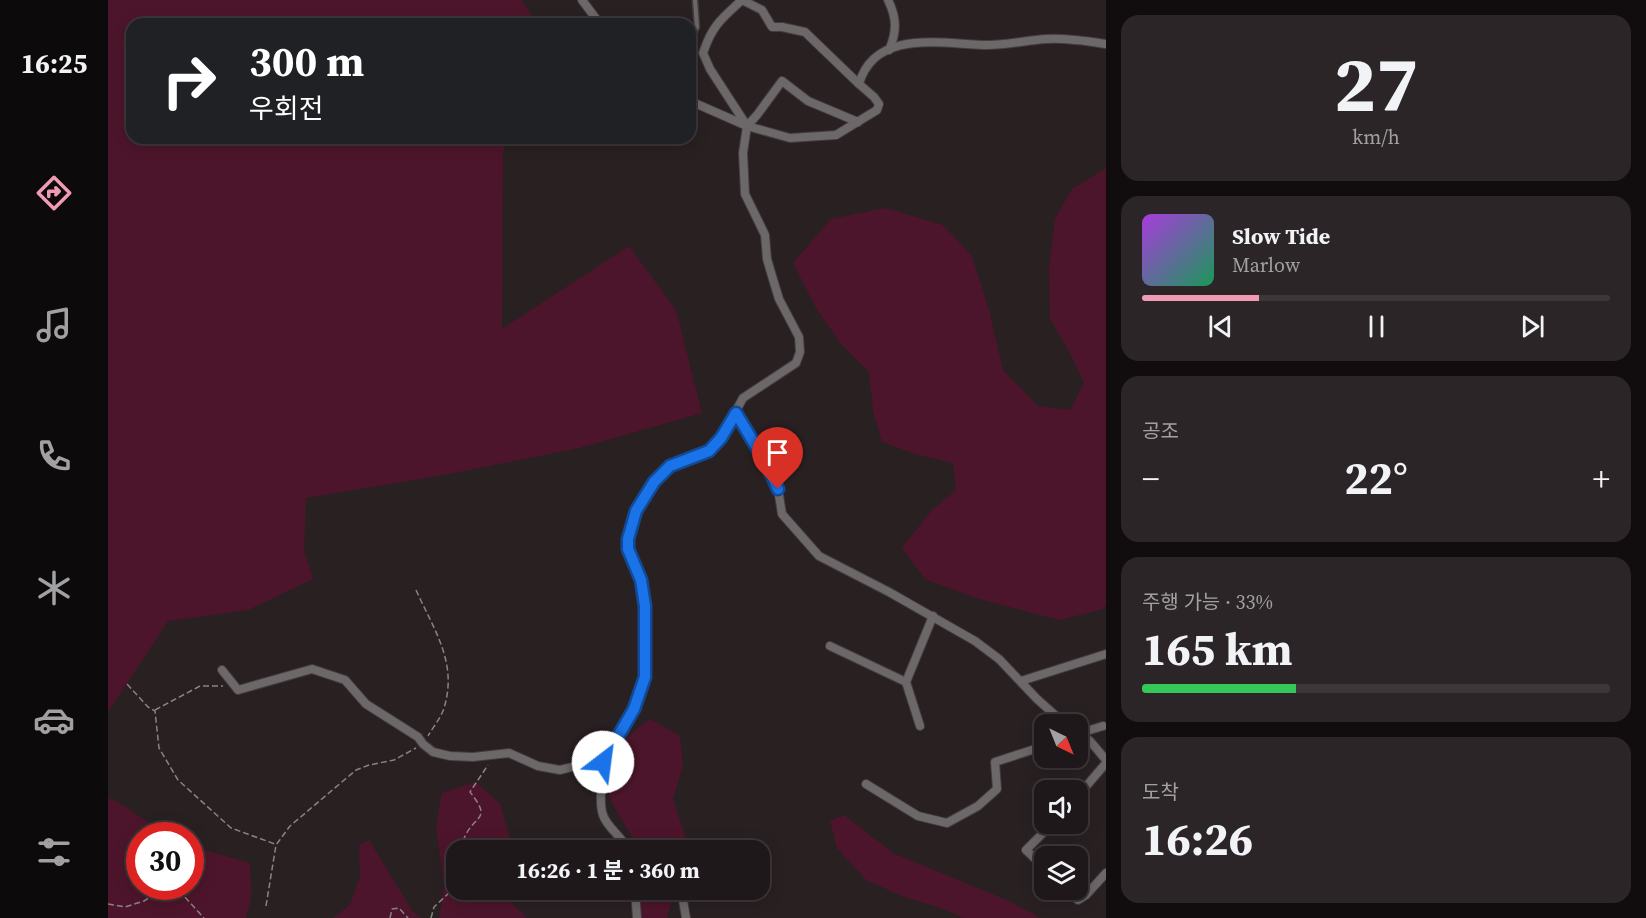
<!DOCTYPE html>
<html lang="ko">
<head>
<meta charset="utf-8">
<style>
  :root { --surface:#1f181a; --page:#2c2527; --text:#f1f3f6; --muted:#a1a0a2; --line:#3c3739; --accent:#f09ab4 }
  body { margin:0; font-family:"Source Serif 4","Noto Sans KR",serif; background:var(--page); color:var(--text); height:100vh; display:flex; flex-direction:column; font-size:22px; white-space:nowrap }
  * { box-sizing:border-box; margin:0 }
  p { font-size:20px; color:var(--muted) }
  .icon { flex:none; width:33px; height:33px; fill:none; stroke:currentColor; stroke-width:2; stroke-linecap:round; stroke-linejoin:round }
  .map { position:relative; flex:1; overflow:hidden }
  .sheet { display:flex; flex-direction:column; gap:15px; padding:15px; background:#110d0e; width:540px }
  .sheet>* { flex:none }
  .hud { position:absolute; left:18px; top:18px; width:570px; height:126px; border-radius:18px; box-shadow:0 3px 15px #0003,0 0 0 2px var(--line); background:#202124; color:#fff; overflow:hidden }
  .needle { width:39px; rotate:137deg }
  .controls { position:absolute; left:926px; top:714px; display:grid; gap:12px }
  .controls a { display:grid; place-items:center; width:54px; height:54px; border-radius:12px; background:var(--surface); box-shadow:0 3px 15px #0003,0 0 0 2px var(--line); font-size:30px }
  .speed { position:absolute; left:18px; top:822px; display:flex; gap:12px; font-size:30px; font-weight:700; text-align:center }
  .speed>* { display:grid; place-content:center; width:78px; height:78px; border-radius:50%; background:var(--surface); box-shadow:0 3px 15px #0003,0 0 0 2px var(--line); line-height:1 }
  .speed .limit { border:9px solid #d22; background:#fff; color:#111 }
  .pin { position:absolute; display:grid; place-items:center; width:51px; height:51px; color:#fff; margin:-62px -26px; border-radius:50% 50% 50% 0; rotate:-45deg; box-shadow:0 0 6px #0007 }
  .pin .icon { rotate:45deg }
  .me { position:absolute; width:66px; margin:-33px; rotate:30deg; stroke-linejoin:round; filter:drop-shadow(0 0 4px #0008) }
  .turn { display:flex; align-items:center; gap:21px; height:126px; padding:0 24px; font-size:27px }
  .turn .icon { width:78px; height:78px; stroke-width:2.5 }
  .turn b { display:block; font-size:42px; line-height:51px }
  .big { font-size:45px; font-weight:700; line-height:1.1 }
  .sheet .card { flex:1; display:flex; flex-direction:column; justify-content:center; gap:9px; min-width:0; padding:0 21px; border-radius:18px; background:var(--page) }
  .sheet .dial { align-items:center; gap:0 }
  .dial b { font-size:78px; line-height:1 }
  .song { display:flex; align-items:center; gap:18px }
  .cover { width:72px; height:72px; border-radius:9px; background:linear-gradient(135deg,hsl(280 70% 55%),hsl(150 70% 35%)) }
  .played { height:6px; border-radius:3px; background:linear-gradient(90deg,var(--accent) 25%,var(--line) 25%) }
  .keys { display:flex; justify-content:space-around; direction:ltr }
  .heat { display:flex; justify-content:space-between; align-items:center; font-size:33px; direction:ltr }
  .charge { height:9px; border-radius:4px; background:linear-gradient(90deg,#34c759 33%,var(--line) 0) }
  .trip { position:absolute; left:338px; top:840px; width:324px; height:60px; border-radius:18px; background:var(--surface); box-shadow:0 3px 15px #0003,0 0 0 2px var(--line); font-weight:700; line-height:60px; text-align:center }
  main { display:flex; flex:1; min-height:0 }
  .tabs { display:flex; flex-direction:column; width:108px; justify-content:space-around; align-items:center; background:#0c0a0a; color:var(--muted) }
  .tabs .icon { width:42px; height:42px }
  .tabs .on { color:var(--accent) }
  .tabs b { font-size:27px; color:var(--text) }
  .map>svg:first-child { display:block }
  .green { fill:#4d152b }
  .lines { fill:none; stroke-linecap:round; stroke-linejoin:round }
  .lane-casing { stroke:#443c3e; stroke-width:7 }
  .street-casing { stroke:#443c3e; stroke-width:10 }
  .path { stroke:#8a8384; stroke-width:1.5; stroke-dasharray:6 3; stroke-linecap:butt }
  .lane { stroke:#6c6768; stroke-width:4 }
  .street { stroke:#6c6768; stroke-width:8 }
  .route-casing { stroke:#114b97; stroke-width:15 }
  .route { stroke:#1a73e8; stroke-width:10 }
</style>
</head>
<body>
<main>
<nav class="tabs">
<b>16:25</b>
<svg class="icon on" aria-label="directions" viewBox="0 0 24 24"><path d="M12 3l9 9-9 9-9-9zM9 14v-3h6M13 9l2 2-2 2"/></svg>
<svg class="icon" aria-label="music" viewBox="0 0 24 24"><path d="M9 18V5l10-2v13"/><circle cx="6" cy="18" r="3"/><circle cx="16" cy="16" r="3"/></svg>
<svg class="icon" aria-label="phone" viewBox="0 0 24 24"><path d="M5 4h4l2 5-3 2q2 4 5 5l2-3 5 2v4C11 20 4 13 5 4z"/></svg>
<svg class="icon" aria-label="climate" viewBox="0 0 24 24"><path d="M12 3v18M4 7l16 10M4 17L20 7"/></svg>
<svg class="icon" aria-label="car" viewBox="0 0 24 24"><path d="M5 17H2v-5l4-1 3-4h7l3 4 3 1v5h-3M9 17h6M6 11h13"/><circle cx="7" cy="17" r="2"/><circle cx="17" cy="17" r="2"/></svg>
<svg class="icon" aria-label="filters" viewBox="0 0 24 24"><path d="M4 7h16M4 17h16"/><circle cx="9" cy="7" r="2"/><circle cx="15" cy="17" r="2"/></svg>
</nav>
<div class="map">
<svg width="998" height="918" viewBox="0 0 998 918">
  <rect width="100%" height="100%" fill="#292022"/>
  <g class="green">
    <polygon points="0,0 414,0 427,21 426,24 24,24 24,138 398,138 395,153 394,329 521,246 568,310 594,413 471,448 341,474 198,498 196,550 205,579 140,610 60,621 0,712"/>
    <polygon points="998,168 998,605 995,609 951,620 868,598 817,579 794,548 823,511 848,490 845,463 807,454 774,442 765,411 761,372 734,345 709,310 685,263 723,219 777,208 835,225 864,256 881,310 895,370 930,406 962,410 976,383 962,353 942,319 941,268 947,219 964,189"/>
    <path d="M542 719 572 736 575 765 565 799 577 836 575 850H533C519 826 485 787 501 757 507 746 531 727 542 719Z"/>
    <polygon points="368,782 392,804 405,850 348,850 348,890 400,890 398,897 419,918 330,918 332,916 336,884 328,827 334,793"/>
    <polygon points="0,798 10,802 59,835 32,836 32,886 82,886 83,846 142,863 143,898 138,918 0,918"/>
    <polygon points="736,815 785,853 901,901 932,918 856,918 833,908 796,897 758,880 729,848 722,821"/>
    <polygon points="261,840 305,912 313,918 225,918 242,905 252,876 251,845"/>
    <polygon points="530,890 567,890 559,918 526,918"/>
  </g>
  <g class="lines">
    <g class="lane-casing">
      <polyline id="lane" points="582,41 589,27 587,0"/>
    </g>
    <g class="street-casing">
      <g id="street">
        <polyline points="474,0 492,24"/>
        <path d="M780 0C789 18 789 32 781 50"/>
        <path d="M582 101 639 126 682 138 728 135 769 110 771 104 766 97 751 84C767 27 838 45 880 45 900 45 919 40 939 39 959 38 978 41 998 44"/>
        <polyline points="639,126 649,115 674,81 700,101 750,122"/>
        <polyline points="628,413 658,463 670,489 674,514 711,556 781,592 867,641 891,659 929,699 957,724"/>
        <polyline points="722,646 798,682"/>
        <path d="M114 670 130 690 204 669 237 680 258 704 310 737 315 744 325 752 342 756 365 757 401 753 430 766 452 770 472 765 498 752 505 745 526 709 537 677V607L533 580 520 549V539L528 511 546 482 562 466 601 451 613 438 635 398 688 363 692 352 691 337 671 299 664 276 659 259 657 235 637 194 635 153 639 126 602 69 595 53C604 26 613 19 634 0L654 10 664 27H674L697 32 751 84"/>
        <polyline points="913,681 998,654"/>
        <polyline points="812,726 798,682 825,616"/>
        <polyline points="969,732 982,741 998,760"/>
        <polyline points="969,734 995,726"/>
        <path d="M498 752C495 764 490 802 495 815 499 828 515 837 520 850"/>
        <polyline points="758,784 810,816 839,823 870,806 889,789 887,762 936,746"/>
        <polyline points="969,797 998,763"/>
        <polyline points="936,867 918,850 944,824"/>
        <polyline points="527,890 529,918"/>
        <polyline points="959,890 970,900 978,895 998,873"/>
        <polyline points="575,900 578,918"/>
      </g>
    </g>
    <g class="path">
      <path d="M308 590C326 630 350 663 336 708 333 718 325 727 320 736"/>
      <polyline points="19,684 40,707 47,711 51,748 70,780 123,828 167,844"/>
      <polyline points="47,710 92,686 115,686"/>
      <path d="M353 850C355 846 355 841 357 836 368 814 384 820 362 792L380 765"/>
      <polyline points="0,904 17,907 36,901 44,896 59,893 75,895 96,918"/>
      <polyline points="158,906 168,845 182,826 248,770 261,765 286,760 308,748"/>
      <polyline points="282,918 284,909 291,908 300,918"/>
      <polyline points="323,918 326,907 342,892 348,862"/>
    </g>
    <use href="#lane" class="lane"/>
    <use href="#street" class="street"/>
  </g>
  <g class="lines">
    <g class="route-casing">
      <polyline id="route" points="495,762 498,752 505,745 526,709 537,677 537,606 533,580 520,549 520,539 528,511 546,482 562,466 601,451 613,438 628,413 658,463 670,489"/>
    </g>
    <use href="#route" class="route"/>
  </g>
</svg>
<div class="controls">
<a><svg class="needle" viewBox="-14 -14 28 28"><path d="M0-13l5 13h-10z" fill="#e53935"/><path d="M0 13l5-13h-10z" fill="#a1a0a2"/></svg></a>
<a><svg class="icon" aria-label="sound" viewBox="0 0 24 24"><path d="M4 9h4l5-4v14l-5-4H4zM17 9q2 3 0 6"/></svg></a>
<a><svg class="icon" aria-label="layers" viewBox="0 0 24 24"><path d="M12 4l9 5-9 5-9-5zM3 14l9 5 9-5"/></svg></a>
</div>
<div class="speed"><div class="limit">30</div></div>
<div class="pin" style="left:670px;top:489px;background:#d93025"><svg class="icon" aria-label="arrive" viewBox="0 0 24 24"><path d="M6 21V4h12l-3 4 3 4H6"/></svg></div>
<svg class="me" style="left:495px;top:762px" viewBox="-20 -20 40 40"><circle r="19" fill="#fff"/><path d="M0-13L10 11 0 6-10 11z" fill="#1a73e8"/></svg>
<div class="trip">16:26 · 1 분 · 360 m</div>
<div class="hud">
<div class="turn"><svg class="icon" aria-label="right" viewBox="0 0 24 24"><path d="M7 20v-9h11M14 6l5 5-5 5"/></svg><div><b>300 m</b>우회전</div></div>
</div>
</div>
<section class="sheet">
<div class="card dial"><b>27</b><p>km/h</p></div>
<div class="card">
<div class="song"><i class="cover"></i><div><b>Slow Tide</b><p>Marlow</p></div></div>
<div class="played"></div>
<div class="keys"><svg class="icon" aria-label="previous" viewBox="0 0 24 24"><path d="M18 5L8 12l10 7zM5 5v14"/></svg><svg class="icon" aria-label="pause" viewBox="0 0 24 24"><path d="M8 5v14M16 5v14"/></svg><svg class="icon" aria-label="next" viewBox="0 0 24 24"><path d="M6 5l10 7-10 7zM19 5v14"/></svg></div>
</div>
<div class="card"><p>공조</p>
<div class="heat"><a>−</a><b class="big">22°</b><a>+</a></div>
</div>
<div class="card"><p>주행 가능 · 33%</p><b class="big">165 km</b><div class="charge"></div></div>
<div class="card"><p>도착</p><b class="big">16:26</b></div>
</section>
</main>
</body>
</html>
